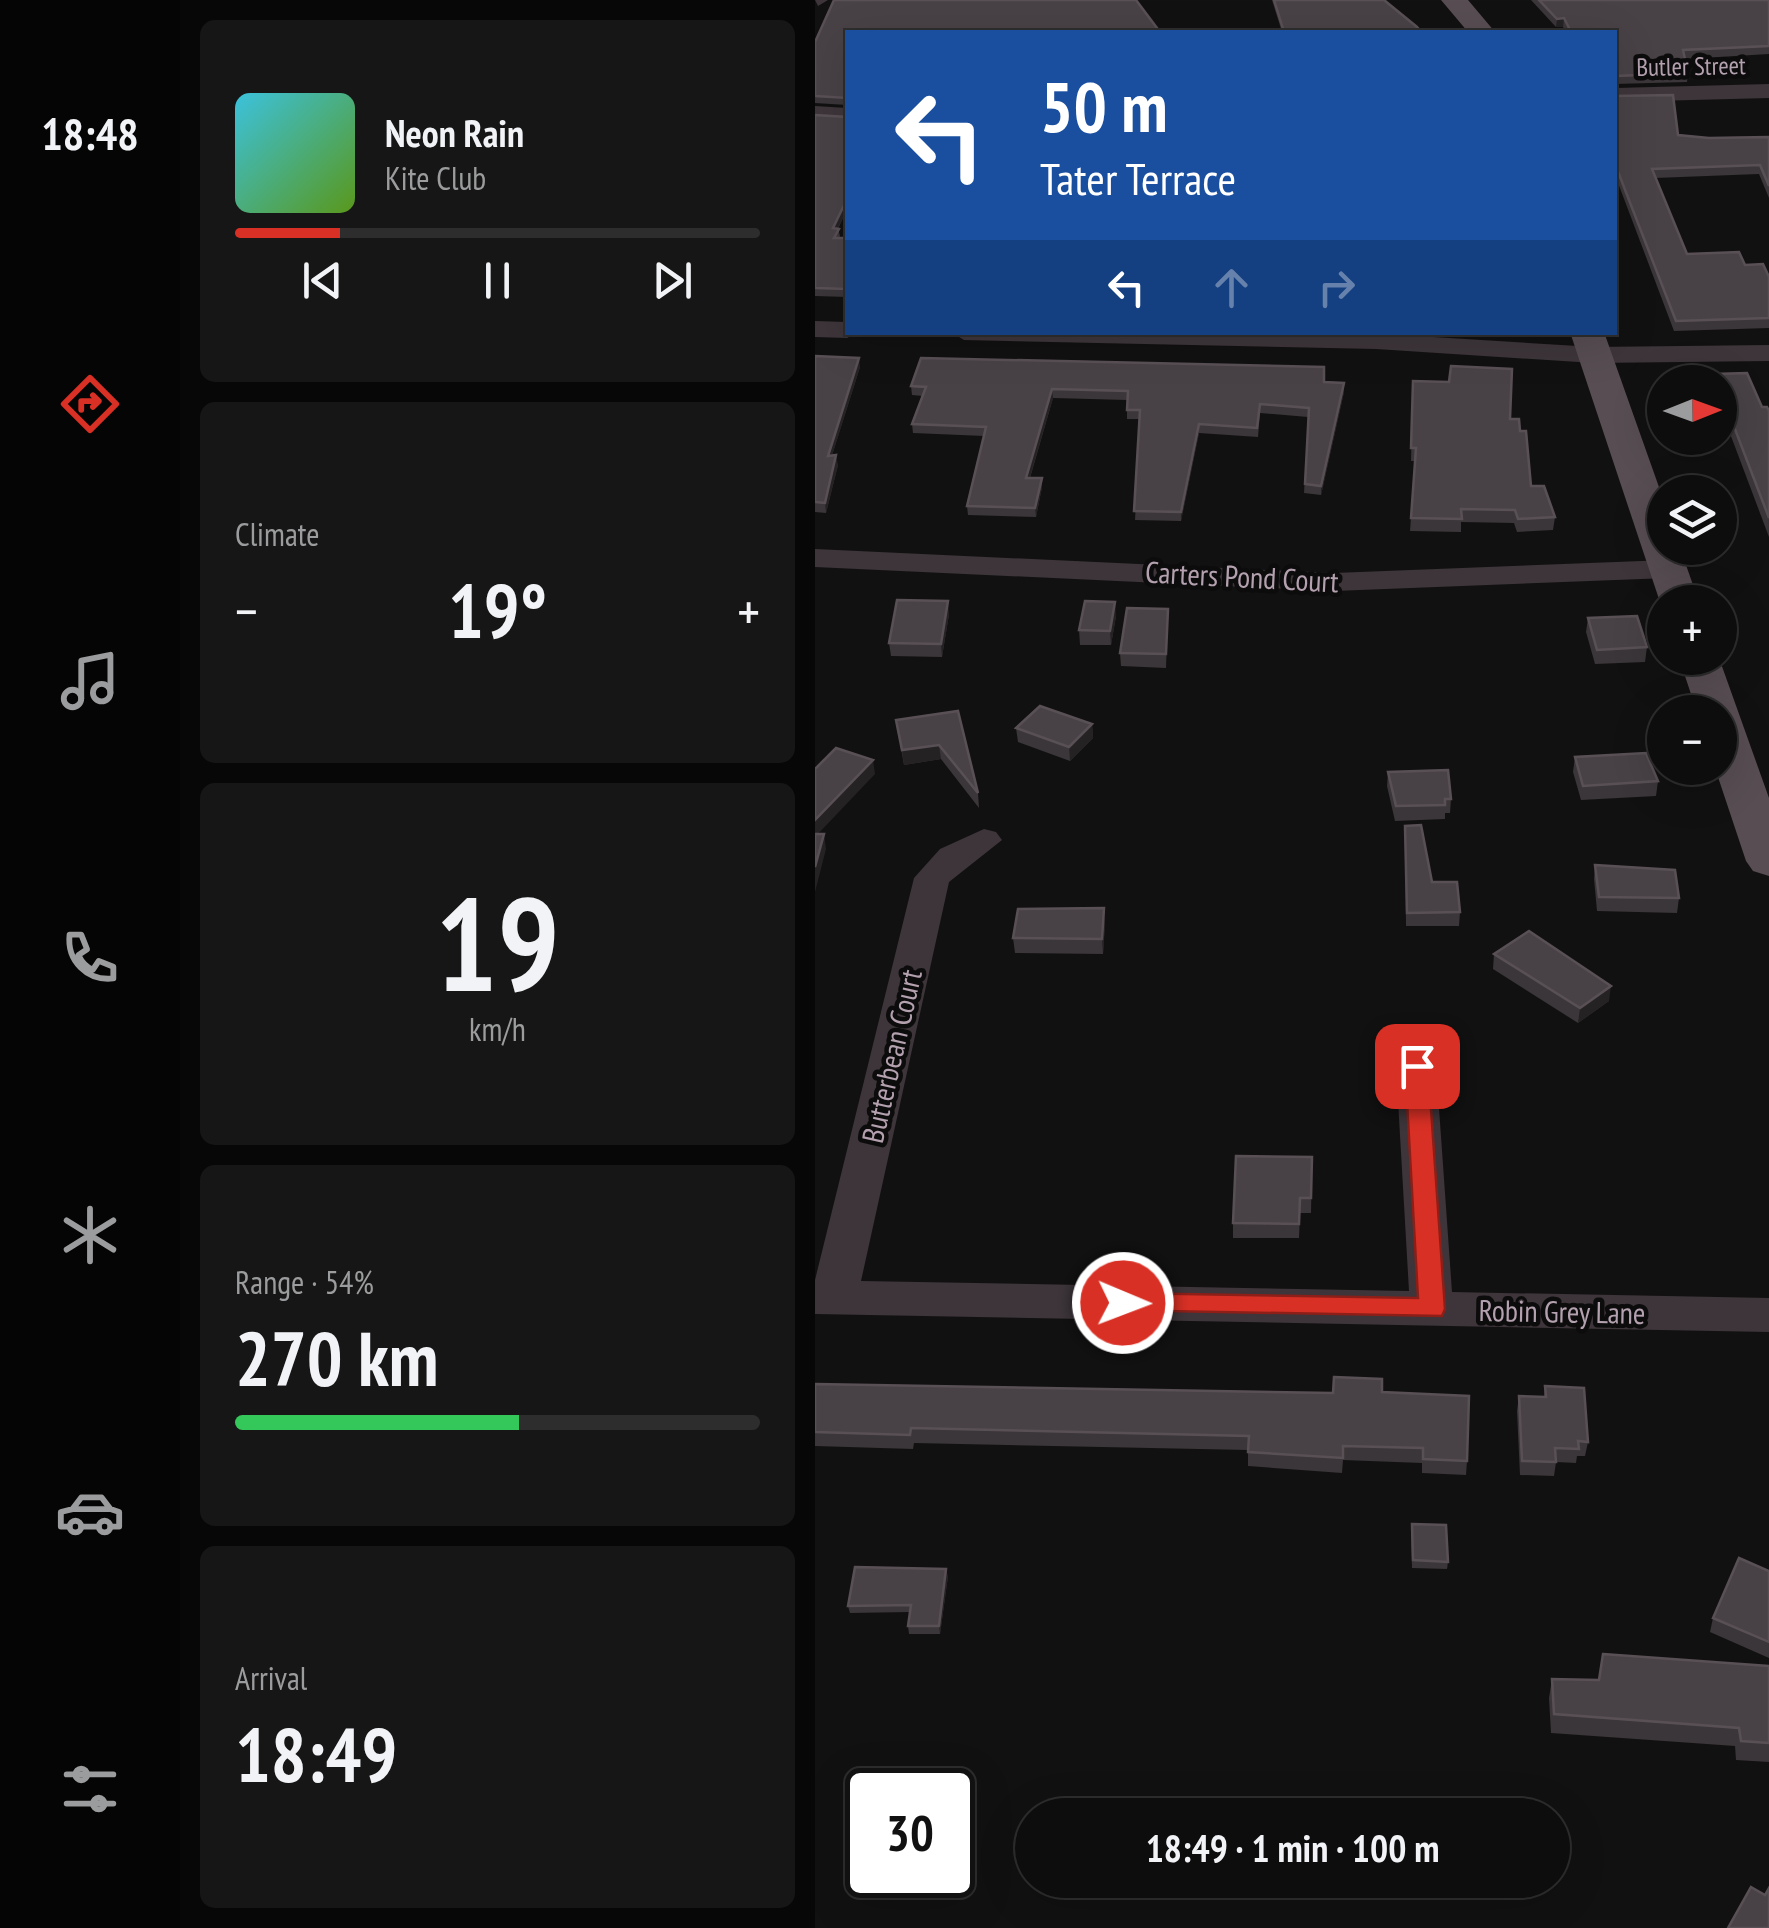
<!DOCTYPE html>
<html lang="en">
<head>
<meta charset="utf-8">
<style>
  :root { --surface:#0e0d0d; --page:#171616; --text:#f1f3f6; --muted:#9b9c9d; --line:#2e2d2e; --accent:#d93025 }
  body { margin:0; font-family:"PT Sans Narrow",sans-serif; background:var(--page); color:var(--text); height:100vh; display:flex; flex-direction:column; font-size:38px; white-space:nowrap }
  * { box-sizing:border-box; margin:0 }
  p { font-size:32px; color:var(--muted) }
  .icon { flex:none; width:55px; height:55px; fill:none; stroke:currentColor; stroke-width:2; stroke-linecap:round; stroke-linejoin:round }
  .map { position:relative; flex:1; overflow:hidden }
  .sheet { display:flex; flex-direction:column; gap:20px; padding:20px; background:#080707; width:635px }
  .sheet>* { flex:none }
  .top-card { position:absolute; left:30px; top:30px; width:772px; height:305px; border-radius:0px; box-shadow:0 10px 40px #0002,0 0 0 2px var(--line); background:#1a4fa0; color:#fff; overflow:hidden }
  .needle { width:65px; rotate:89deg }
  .controls { position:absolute; left:832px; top:365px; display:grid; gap:20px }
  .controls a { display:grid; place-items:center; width:90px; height:90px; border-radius:50%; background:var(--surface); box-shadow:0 10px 40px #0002,0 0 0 2px var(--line); font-size:50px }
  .speed { position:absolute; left:30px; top:1768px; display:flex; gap:20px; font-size:50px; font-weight:700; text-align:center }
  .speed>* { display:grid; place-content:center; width:130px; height:130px; border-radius:50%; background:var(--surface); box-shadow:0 10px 40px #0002,0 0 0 2px var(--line); line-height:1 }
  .speed .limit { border:5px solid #111; border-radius:15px; background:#fff; color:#111 }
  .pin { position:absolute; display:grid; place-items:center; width:85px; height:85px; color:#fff; margin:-42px; border-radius:20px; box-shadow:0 5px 15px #0006 }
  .me { position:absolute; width:110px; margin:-55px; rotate:91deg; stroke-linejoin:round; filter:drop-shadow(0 0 8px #0008) }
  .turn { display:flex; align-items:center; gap:35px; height:210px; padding:0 30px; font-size:45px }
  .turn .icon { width:130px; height:130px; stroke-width:2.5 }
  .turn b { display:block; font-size:70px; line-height:85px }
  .lanes { display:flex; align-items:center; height:95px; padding:0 30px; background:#0003; justify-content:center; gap:50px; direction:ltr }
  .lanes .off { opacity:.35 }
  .big { font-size:75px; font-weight:700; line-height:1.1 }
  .sheet .tile { flex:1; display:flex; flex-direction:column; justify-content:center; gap:15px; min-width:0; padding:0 35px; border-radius:15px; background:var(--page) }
  .sheet .dial { align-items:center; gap:0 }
  .dial b { font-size:130px; line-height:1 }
  .song { display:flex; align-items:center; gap:30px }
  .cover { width:120px; height:120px; border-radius:15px; background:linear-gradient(135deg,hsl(190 70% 55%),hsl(90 70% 35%)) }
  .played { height:10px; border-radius:5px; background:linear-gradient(90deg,var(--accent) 20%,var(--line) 20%) }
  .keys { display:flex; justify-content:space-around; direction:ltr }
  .heat { display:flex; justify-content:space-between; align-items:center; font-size:55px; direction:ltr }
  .charge { height:15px; border-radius:8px; background:linear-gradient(90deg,#34c759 54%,var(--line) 0) }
  .trip { position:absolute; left:200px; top:1798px; width:555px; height:100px; border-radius:50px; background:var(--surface); box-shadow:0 10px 40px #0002,0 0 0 2px var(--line); font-weight:700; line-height:100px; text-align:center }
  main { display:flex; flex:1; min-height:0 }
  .menu { display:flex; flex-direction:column; width:180px; justify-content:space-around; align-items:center; background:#060505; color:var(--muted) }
  .menu .icon { width:70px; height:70px }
  .menu .selected { color:var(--accent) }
  .menu b { font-size:45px; color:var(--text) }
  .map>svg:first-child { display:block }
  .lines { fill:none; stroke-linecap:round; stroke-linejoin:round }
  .minor { fill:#3d353a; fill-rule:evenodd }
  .major { fill:#574d53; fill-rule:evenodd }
  .wall { fill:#3b3639 }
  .shaded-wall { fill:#252224 }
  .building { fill:#484246; stroke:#595056; stroke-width:2.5 }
  .route { fill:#d93025; stroke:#8d1f18; stroke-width:2.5 }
  .labels { text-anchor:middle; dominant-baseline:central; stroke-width:9; stroke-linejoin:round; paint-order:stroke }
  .far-street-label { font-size:25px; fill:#b4a1af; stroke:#0d0c0c }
  .street-label { font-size:30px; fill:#b4a1af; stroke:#0d0c0c }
</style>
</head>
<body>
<main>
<nav class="menu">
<b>18:48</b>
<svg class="icon selected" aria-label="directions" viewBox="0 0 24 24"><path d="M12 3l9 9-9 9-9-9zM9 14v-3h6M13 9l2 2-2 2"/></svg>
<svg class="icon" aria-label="music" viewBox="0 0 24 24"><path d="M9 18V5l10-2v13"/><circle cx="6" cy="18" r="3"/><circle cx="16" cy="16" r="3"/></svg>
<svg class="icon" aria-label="phone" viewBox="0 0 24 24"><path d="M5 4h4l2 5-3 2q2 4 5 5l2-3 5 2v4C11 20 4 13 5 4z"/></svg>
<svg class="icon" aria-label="climate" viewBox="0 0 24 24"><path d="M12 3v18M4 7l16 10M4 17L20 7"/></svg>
<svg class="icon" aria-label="car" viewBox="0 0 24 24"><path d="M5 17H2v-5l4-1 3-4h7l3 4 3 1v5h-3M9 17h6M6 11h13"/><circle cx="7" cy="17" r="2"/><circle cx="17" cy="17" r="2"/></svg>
<svg class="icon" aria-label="filters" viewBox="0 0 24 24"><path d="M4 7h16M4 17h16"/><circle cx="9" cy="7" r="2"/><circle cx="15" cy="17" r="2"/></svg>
</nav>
<section class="sheet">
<div class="tile">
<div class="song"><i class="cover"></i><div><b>Neon Rain</b><p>Kite Club</p></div></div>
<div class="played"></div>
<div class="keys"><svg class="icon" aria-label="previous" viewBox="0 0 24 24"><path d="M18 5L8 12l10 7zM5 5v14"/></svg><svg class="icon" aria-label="pause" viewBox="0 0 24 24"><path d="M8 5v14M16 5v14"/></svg><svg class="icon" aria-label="next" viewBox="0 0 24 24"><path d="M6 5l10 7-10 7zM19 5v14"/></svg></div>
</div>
<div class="tile"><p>Climate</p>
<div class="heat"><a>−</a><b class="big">19°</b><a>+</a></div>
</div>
<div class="tile dial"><b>19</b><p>km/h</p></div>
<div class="tile"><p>Range · 54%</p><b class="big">270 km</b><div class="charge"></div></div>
<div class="tile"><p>Arrival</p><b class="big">18:49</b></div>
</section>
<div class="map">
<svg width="954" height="1928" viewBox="0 0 954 1928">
  <rect width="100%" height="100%" fill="#121111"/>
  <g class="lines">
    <g class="minor">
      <polygon points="0,0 13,0 3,6"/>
      <polygon points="954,84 954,98 800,102 800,88"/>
      <polygon points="0,106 32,108 32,122 0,120"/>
      <polygon points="0,321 32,322 32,332 43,332 32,338 0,337"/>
      <polygon points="136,332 537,332 779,347 954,345 954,361 779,363 561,349 149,340"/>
      <polygon points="0,549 519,573 853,560 868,569 853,578 519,591 0,567"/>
      <polygon points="169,829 181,832 187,840 134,882 46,1281 594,1291 581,1066 587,1056 601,1052 615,1056 621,1066 637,1292 954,1298 954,1332 0,1314 0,1280 99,878 125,849"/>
    </g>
    <g class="major">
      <polygon points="626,0 653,0 680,32 653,32"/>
      <polygon points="755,332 789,332 850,504 850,548 865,548 884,602 850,602 850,609 845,602"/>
      <polygon points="864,658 904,658 954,798 954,876 938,871 931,861 900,768 905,768 905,712 882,712"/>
    </g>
  </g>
  <g class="wall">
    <polygon points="457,0 569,0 606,32 467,32"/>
    <polygon points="716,0 954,0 954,54 870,59 873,73 872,82 800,84 800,32 751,32 748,27 741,27"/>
    <polygon points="32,32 32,105 0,103 0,42"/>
    <polygon points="800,96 863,135 894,138 954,137 954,198 944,174 840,178 872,254 930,265 954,277 954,328 859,331 800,175"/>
    <polygon points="0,115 32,117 32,209 23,229 25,236 24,238 32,238 32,297 0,296"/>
    <polygon points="0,356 45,367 17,455 23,465 11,513 0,512"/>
    <polygon points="899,374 954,411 954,537 905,407 905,382 898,382"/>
    <polygon points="598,381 695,419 705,431 716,486 740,517 738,530 702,532 699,523 646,522 646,532 595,531 600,461 596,461"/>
    <polygon points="509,382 529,392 506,495 489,493 493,417 445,413 443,437 384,433 366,521 320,520 325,419 312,419 312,400 238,398 215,478 227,487 221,517 153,515 152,506 169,436 98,433 97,424 108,396 97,395 96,386"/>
    <polygon points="353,609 351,668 306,666 305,653"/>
    <polygon points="134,614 127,657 76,656 74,643"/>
    <polygon points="301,616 296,645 265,645 264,630"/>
    <polygon points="773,618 832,647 830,662 780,664 771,632"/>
    <polygon points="143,711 163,793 164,808 126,759 89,765 81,720"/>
    <polygon points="277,724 278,738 255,761 203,742 201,728"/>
    <polygon points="760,757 843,781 841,796 766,800 758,772"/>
    <polygon points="573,772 636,799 635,813 630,813 630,819 580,821 572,786"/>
    <polygon points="590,826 617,882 645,912 644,926 591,926"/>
    <polygon points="780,865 864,898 862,913 782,911 779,879"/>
    <polygon points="290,922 288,954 200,953 198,938"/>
    <polygon points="679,954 794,1001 763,1023 678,969"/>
    <polygon points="497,1157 496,1213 485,1213 484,1238 418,1238 418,1223"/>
    <polygon points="0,1384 518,1393 567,1392 652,1461 651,1475 607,1473 607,1463 528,1460 527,1473 433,1466 433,1450 99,1443 98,1449 0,1446"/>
    <polygon points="730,1386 773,1442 770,1456 762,1456 761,1463 741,1462 739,1476 705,1475 702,1411 704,1396 729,1397"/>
    <polygon points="596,1531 633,1562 632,1569 597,1568"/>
    <polygon points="954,1571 954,1658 895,1632 898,1618"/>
    <polygon points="133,1576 125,1634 94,1634 93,1626 95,1612 35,1613 33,1606"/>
    <polygon points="954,1666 954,1762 921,1760 920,1746 736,1733 734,1698 737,1679 783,1680"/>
  </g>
  <g class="shaded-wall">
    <polygon points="749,18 748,27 741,27 742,19"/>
    <polygon points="32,199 32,209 19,236 18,228"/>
    <polygon points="44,358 45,367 14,465 13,456"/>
    <polygon points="529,383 529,392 506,495 506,486"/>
    <polygon points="237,389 238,398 212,487 211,478"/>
    <polygon points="384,424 384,433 366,521 366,512"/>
    <polygon points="21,455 23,465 11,513 10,503"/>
    <polygon points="227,478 227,487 221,517 220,508"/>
    <polygon points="133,601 134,614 127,657 126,644"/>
    <polygon points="300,602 301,616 296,645 295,631"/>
    <polygon points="277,724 278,738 255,761 254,747"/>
    <polygon points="124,745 126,759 89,765 87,750"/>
    <polygon points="58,760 60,774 0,837 0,820"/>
    <polygon points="9,834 11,849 0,892 0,867"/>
    <polygon points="289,908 290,922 288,954 287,939"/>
    <polygon points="796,986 794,1001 763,1023 765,1008"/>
    <polygon points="131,1569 133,1576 125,1634 124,1626"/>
  </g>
  <g class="building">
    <polygon points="19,0 321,0 345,32 32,32 32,98 0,96 0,42"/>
    <polygon points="459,0 569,0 602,27 606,32 469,32"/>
    <polygon points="724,0 954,0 954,46 868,50 873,73 801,76 800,82 800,32 756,32 749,18 742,19"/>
    <polygon points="858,95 863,135 894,138 954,137 954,186 945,165 837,169 872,254 924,252 930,265 948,264 954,277 954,318 861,321 800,164 800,96"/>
    <polygon points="0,115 32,117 32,199 18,228 24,229 19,238 32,238 32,289 0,288"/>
    <polygon points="0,356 44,358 13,456 21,455 10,503 0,502"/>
    <polygon points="106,358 509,367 509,382 529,383 506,486 490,484 494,408 445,404 442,428 384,424 366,512 319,511 325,410 312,410 313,391 237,389 211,478 227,478 220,508 152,506 171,427 97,424 111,387 96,386"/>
    <polygon points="636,366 697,369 695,419 704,419 705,431 711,431 716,486 729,486 740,517 703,519 700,510 646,509 647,519 596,518 601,448 596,448 598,381 634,382"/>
    <polygon points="932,373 947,407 952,407 954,411 954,518 905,390 905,382 902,382 899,374"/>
    <polygon points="82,600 133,601 126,644 74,643"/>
    <polygon points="270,601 300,602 295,631 264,630"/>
    <polygon points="312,608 353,609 351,654 305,653"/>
    <polygon points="822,616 832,647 782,650 773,618"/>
    <polygon points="225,706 277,724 254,747 201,728"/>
    <polygon points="143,711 163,793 124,745 87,750 81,720"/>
    <polygon points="21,748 58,760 0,820 0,769"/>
    <polygon points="831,753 843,781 768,786 760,757"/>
    <polygon points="633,770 636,799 630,799 630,805 581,806 573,772"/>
    <polygon points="606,825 617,882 642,882 645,912 592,913 590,826"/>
    <polygon points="0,834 9,834 0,867"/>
    <polygon points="780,865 860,870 864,898 784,897"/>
    <polygon points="289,908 287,939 198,938 203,909"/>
    <polygon points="714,931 796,986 765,1008 679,954"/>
    <polygon points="421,1156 497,1157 496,1198 485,1198 484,1224 418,1223"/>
    <polygon points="519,1377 567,1379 567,1392 654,1396 652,1461 608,1459 608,1448 528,1446 528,1458 433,1452 434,1436 96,1428 95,1435 0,1432 0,1384 518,1393"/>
    <polygon points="730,1386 769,1388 773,1442 763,1441 764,1449 740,1448 741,1462 707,1461 704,1396 731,1397"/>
    <polygon points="597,1524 631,1525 633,1562 598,1560"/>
    <polygon points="924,1558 954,1571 954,1642 898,1618"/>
    <polygon points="40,1567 131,1569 124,1626 93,1626 96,1605 33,1606"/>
    <polygon points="788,1654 954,1666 954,1743 926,1741 924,1728 739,1714 737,1679 784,1680"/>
    <polygon points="936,1887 950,1895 954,1888 954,1928 913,1928"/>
  </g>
  <polygon class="route" points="602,1058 613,1066 630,1309 627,1316 298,1310 295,1303 298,1296 308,1293 603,1298 590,1066"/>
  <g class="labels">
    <g class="far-street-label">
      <text transform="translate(876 66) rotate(-1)">Butler Street</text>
    </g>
    <g class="street-label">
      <text transform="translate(427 576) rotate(3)">Carters Pond Court</text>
      <text transform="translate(76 1056) rotate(-77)">Butterbean Court</text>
      <text transform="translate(747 1311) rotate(1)">Robin Grey Lane</text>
    </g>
  </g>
</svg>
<div class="controls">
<a><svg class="needle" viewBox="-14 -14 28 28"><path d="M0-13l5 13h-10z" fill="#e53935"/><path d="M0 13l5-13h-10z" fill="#9b9c9d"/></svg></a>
<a><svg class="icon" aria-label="layers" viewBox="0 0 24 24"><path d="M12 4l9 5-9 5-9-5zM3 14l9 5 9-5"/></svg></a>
<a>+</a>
<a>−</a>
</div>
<div class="speed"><div class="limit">30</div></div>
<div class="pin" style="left:602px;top:1066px;background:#d93025"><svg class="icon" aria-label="arrive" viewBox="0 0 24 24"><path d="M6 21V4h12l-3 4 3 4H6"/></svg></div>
<svg class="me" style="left:308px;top:1303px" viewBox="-20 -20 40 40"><circle r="17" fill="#d93025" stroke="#fff" stroke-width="3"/><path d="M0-11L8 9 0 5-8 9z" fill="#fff"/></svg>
<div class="trip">18:49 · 1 min · 100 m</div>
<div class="top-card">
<div class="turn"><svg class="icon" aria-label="left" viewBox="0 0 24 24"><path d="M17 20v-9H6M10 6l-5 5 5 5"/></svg><div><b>50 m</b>Tater Terrace</div></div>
<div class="lanes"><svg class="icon" aria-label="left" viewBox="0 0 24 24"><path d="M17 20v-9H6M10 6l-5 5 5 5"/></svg><svg class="icon off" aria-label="ahead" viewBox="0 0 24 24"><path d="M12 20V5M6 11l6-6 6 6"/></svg><svg class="icon off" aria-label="right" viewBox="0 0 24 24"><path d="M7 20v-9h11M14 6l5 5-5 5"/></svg></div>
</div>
</div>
</main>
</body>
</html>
